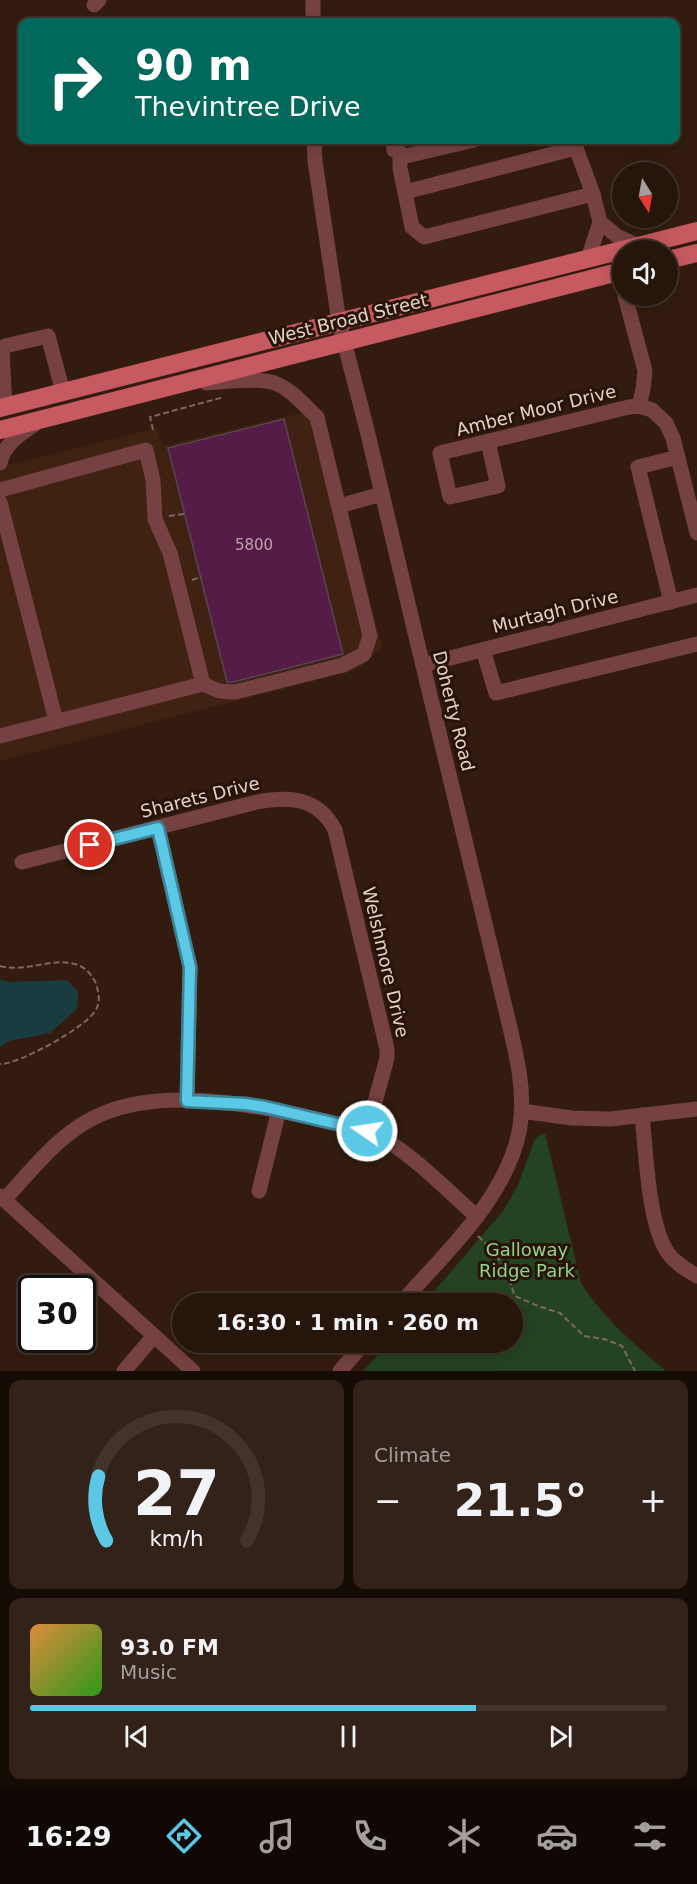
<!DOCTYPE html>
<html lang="en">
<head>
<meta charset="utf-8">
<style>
  :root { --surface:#26150b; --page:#322219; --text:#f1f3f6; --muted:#a49f9d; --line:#42342c; --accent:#5bc8e6 }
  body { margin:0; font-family:"DejaVu Sans",sans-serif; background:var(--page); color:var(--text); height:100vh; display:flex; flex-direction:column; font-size:22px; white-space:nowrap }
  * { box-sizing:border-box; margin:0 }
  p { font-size:20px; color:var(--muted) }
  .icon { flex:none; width:33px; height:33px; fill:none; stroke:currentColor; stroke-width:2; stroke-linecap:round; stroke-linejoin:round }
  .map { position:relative; height:1371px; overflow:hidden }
  .details { display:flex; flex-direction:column; gap:9px; padding:9px; background:#150c06; flex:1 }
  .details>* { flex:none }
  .hud { position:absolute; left:18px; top:18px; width:662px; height:126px; border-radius:12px; box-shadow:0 3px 15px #0003,0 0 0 2px var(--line); background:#00695c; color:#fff; overflow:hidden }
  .needle { width:39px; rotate:169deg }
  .buttons { position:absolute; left:612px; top:162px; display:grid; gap:12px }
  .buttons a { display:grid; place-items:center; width:66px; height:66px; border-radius:50%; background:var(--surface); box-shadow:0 3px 15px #0003,0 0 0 2px var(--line); font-size:30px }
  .speed { position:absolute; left:18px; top:1275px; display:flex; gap:12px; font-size:30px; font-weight:700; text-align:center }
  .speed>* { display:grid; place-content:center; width:78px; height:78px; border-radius:50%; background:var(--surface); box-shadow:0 3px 15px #0003,0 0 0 2px var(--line); line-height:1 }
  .speed .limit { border:3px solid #111; border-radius:9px; background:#fff; color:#111 }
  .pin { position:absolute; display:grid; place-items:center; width:51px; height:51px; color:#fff; margin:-26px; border:3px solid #fff; border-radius:50%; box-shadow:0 2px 6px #0007 }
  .me { position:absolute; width:66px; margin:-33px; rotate:283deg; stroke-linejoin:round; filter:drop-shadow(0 0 4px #0008) }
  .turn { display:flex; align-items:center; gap:21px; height:126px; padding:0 18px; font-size:27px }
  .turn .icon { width:78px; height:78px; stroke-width:2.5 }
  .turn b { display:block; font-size:42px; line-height:51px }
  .big { font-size:45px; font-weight:700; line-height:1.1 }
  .details .card { flex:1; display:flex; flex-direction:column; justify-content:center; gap:9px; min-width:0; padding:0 21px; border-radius:12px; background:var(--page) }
  .details .dial { align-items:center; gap:0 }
  .dial svg { height:156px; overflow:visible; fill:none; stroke:var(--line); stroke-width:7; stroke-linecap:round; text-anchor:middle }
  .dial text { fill:var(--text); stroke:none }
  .song { display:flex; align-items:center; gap:18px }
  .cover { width:72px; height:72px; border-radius:9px; background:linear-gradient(135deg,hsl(30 70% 55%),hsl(110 70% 35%)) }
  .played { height:6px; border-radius:3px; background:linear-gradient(90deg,var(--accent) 70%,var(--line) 70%) }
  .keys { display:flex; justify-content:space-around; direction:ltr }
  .heat { display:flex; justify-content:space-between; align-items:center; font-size:33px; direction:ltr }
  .details .tiles { flex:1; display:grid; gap:9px; grid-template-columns:1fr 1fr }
  .card:last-child { grid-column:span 2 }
  .trip { position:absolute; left:172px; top:1293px; width:351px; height:60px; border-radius:30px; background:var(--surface); box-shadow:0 3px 15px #0003,0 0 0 2px var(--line); font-weight:700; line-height:60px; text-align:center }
  .tabs { display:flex; height:96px; justify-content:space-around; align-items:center; background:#0f0804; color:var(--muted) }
  .tabs .icon { width:42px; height:42px }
  .tabs .selected { color:var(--accent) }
  .tabs b { font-size:27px; color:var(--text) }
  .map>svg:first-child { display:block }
  .built { fill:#3f2211 }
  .green { fill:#244320 }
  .water { fill:#193c41 }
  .building { fill:#551c48; stroke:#5b4354; stroke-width:1.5 }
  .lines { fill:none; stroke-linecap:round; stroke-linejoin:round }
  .path { stroke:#7c685d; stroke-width:2; stroke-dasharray:6 3; stroke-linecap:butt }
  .minor { stroke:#764142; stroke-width:15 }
  .major { stroke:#c65a60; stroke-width:18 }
  .route-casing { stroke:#3b8296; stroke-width:15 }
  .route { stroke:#5bc8e6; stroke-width:10 }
  .labels { text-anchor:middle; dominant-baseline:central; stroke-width:6; stroke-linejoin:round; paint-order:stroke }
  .number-label { font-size:15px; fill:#bfa4aa }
  .street-label { font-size:18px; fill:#e2d2ca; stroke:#281306 }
  .park-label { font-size:18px; fill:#8fd685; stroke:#281306 }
</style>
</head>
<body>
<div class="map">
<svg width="697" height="1371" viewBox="0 0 697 1371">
  <rect width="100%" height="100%" fill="#331c0f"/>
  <polygon class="built" points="323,411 382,648 357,670 0,761 0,467 157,428 162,446 286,416"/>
  <path class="green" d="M545 1133 581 1283C604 1319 634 1344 666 1371H363L389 1343 513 1342V1304L424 1303 504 1210 518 1185 534 1141 538 1136Z"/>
  <polygon class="water" points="0,979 8,982 67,980 78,992 77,1009 50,1033 9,1041 0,1047"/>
  <polygon class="building" points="284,419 343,654 233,682 227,682 168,448"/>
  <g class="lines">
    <g class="path">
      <polyline points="153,430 150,417 224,397"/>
      <polyline points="169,516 184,514"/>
      <polyline points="192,580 201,577"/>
      <path d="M0 966C27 973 53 956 78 965 86 968 93 976 96 984 99 994 101 1002 95 1011 86 1027 18 1065 0 1064"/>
      <path d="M478 1236C501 1257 504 1267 515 1296L538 1306 560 1313 584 1336 604 1339 622 1346 635 1371"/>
    </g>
    <g class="minor">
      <polyline points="94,5 99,0"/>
      <polyline points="313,22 313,0"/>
      <path d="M314 140 315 161 339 322 366 426C404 588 443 749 482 911 490 944 498 978 506 1011 515 1049 526 1088 520 1127 508 1197 445 1253 400 1304"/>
      <polyline points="393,140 394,150 406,156 474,140"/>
      <polyline points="573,140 593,194 600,222 588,259"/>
      <polyline points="400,153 400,168 412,227 424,237 593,194"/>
      <polyline points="405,192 576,148"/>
      <polyline points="600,222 617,236 639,246"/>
      <polyline points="625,296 645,371 643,389 639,406"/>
      <polyline points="5,407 2,350 5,346 48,336 63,392"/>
      <polyline points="488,442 498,486 450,497 440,453 629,407 639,406 652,410 666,423 673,438 697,533"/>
      <path d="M0 463C4 444 20 434 35 424"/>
      <polyline points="0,490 146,450 153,480 155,519 170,553 203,684 0,736"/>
      <polyline points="0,502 56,721"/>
      <polyline points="339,506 382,494"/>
      <polyline points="671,602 638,467 678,457"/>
      <polyline points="483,650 496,693 697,644"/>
      <polyline points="423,665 697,595"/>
      <path d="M203 684 219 691 235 692 343 665 364 654 370 636 317 417C305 406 293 391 277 384 261 377 224 382 206 383"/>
      <polyline points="158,828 190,967 187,1101"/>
      <path d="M22 862 257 802C289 796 318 797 335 830L387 1049V1058L367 1131"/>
      <polyline points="521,1111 572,1118 610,1119 697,1109"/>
      <path d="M642 1115C646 1151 648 1225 668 1253 675 1263 687 1270 697 1276"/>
      <polyline points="259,1191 279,1110"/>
      <polyline points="0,1196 193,1371"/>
      <path d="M4 1200C33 1169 62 1130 102 1114 166 1087 257 1105 321 1120 342 1125 364 1128 382 1138 413 1155 449 1192 476 1216"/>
      <polyline points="124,1371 154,1336"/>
      <polyline points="340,1371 365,1342"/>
    </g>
    <g class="major">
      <polyline points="668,260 697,253"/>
      <polyline points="0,408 697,231"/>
      <polyline points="0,430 622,271"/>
    </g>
  </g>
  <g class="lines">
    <g class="route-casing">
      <polyline id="route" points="90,845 158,828 190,967 187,1101 245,1104 265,1107 367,1131"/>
    </g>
    <use href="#route" class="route"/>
  </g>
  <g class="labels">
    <g class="number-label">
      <text x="254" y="545">5800</text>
    </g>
    <g class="street-label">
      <text transform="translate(348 319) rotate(-14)">West Broad Street</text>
      <text transform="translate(536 410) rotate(-14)">Amber Moor Drive</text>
      <text transform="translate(555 611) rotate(-14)">Murtagh Drive</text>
      <text transform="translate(454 711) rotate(76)">Doherty Road</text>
      <text transform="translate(200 797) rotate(-14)">Sharets Drive</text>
      <text transform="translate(386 962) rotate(77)">Welshmore Drive</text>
    </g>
    <g class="park-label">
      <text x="527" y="1249">Galloway<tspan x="527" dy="21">Ridge Park</tspan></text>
    </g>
  </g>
</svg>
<div class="buttons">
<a><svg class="needle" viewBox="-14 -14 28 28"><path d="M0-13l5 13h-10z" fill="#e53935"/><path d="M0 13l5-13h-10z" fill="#a49f9d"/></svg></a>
<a><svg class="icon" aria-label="sound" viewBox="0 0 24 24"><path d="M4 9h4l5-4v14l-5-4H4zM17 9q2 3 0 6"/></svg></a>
</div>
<div class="speed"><div class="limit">30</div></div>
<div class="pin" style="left:90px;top:845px;background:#d93025"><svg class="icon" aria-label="arrive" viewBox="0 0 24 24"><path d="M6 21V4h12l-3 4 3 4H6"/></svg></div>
<svg class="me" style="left:367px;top:1131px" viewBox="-20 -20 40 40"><circle r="17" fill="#5bc8e6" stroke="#fff" stroke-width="3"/><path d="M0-11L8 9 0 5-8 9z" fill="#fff"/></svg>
<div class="trip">16:30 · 1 min · 260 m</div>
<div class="hud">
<div class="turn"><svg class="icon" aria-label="right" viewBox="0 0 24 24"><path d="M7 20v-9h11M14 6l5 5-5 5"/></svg><div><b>90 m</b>Thevintree Drive</div></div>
</div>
</div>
<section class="details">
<div class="tiles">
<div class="card dial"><svg viewBox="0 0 100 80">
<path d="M14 69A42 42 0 1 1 86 69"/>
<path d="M14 69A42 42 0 0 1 10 36" stroke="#5bc8e6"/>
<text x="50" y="56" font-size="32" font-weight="700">27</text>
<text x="50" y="72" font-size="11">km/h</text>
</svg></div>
<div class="card"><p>Climate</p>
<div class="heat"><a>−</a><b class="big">21.5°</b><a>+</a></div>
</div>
<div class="card">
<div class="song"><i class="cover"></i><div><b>93.0 FM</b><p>Music</p></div></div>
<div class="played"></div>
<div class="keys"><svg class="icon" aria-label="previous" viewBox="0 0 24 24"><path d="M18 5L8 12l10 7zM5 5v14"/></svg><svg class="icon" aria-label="pause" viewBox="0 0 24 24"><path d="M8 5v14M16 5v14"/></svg><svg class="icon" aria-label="next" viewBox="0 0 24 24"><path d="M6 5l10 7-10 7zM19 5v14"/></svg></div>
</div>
</div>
</section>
<nav class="tabs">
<b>16:29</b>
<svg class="icon selected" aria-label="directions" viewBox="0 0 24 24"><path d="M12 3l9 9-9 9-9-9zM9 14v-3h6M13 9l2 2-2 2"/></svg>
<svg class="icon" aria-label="music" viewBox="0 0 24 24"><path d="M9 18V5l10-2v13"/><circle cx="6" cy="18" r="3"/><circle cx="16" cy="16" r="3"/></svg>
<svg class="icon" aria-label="phone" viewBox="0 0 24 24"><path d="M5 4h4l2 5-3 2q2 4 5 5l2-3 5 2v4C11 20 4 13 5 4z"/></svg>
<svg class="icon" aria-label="climate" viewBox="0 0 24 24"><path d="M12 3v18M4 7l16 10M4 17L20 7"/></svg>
<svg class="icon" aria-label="car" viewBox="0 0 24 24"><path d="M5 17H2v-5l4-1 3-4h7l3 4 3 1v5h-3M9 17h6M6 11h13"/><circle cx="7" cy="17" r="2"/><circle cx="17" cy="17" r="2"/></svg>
<svg class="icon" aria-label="filters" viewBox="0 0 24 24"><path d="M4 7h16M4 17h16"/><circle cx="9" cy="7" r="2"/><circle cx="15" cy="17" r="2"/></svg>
</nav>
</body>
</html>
